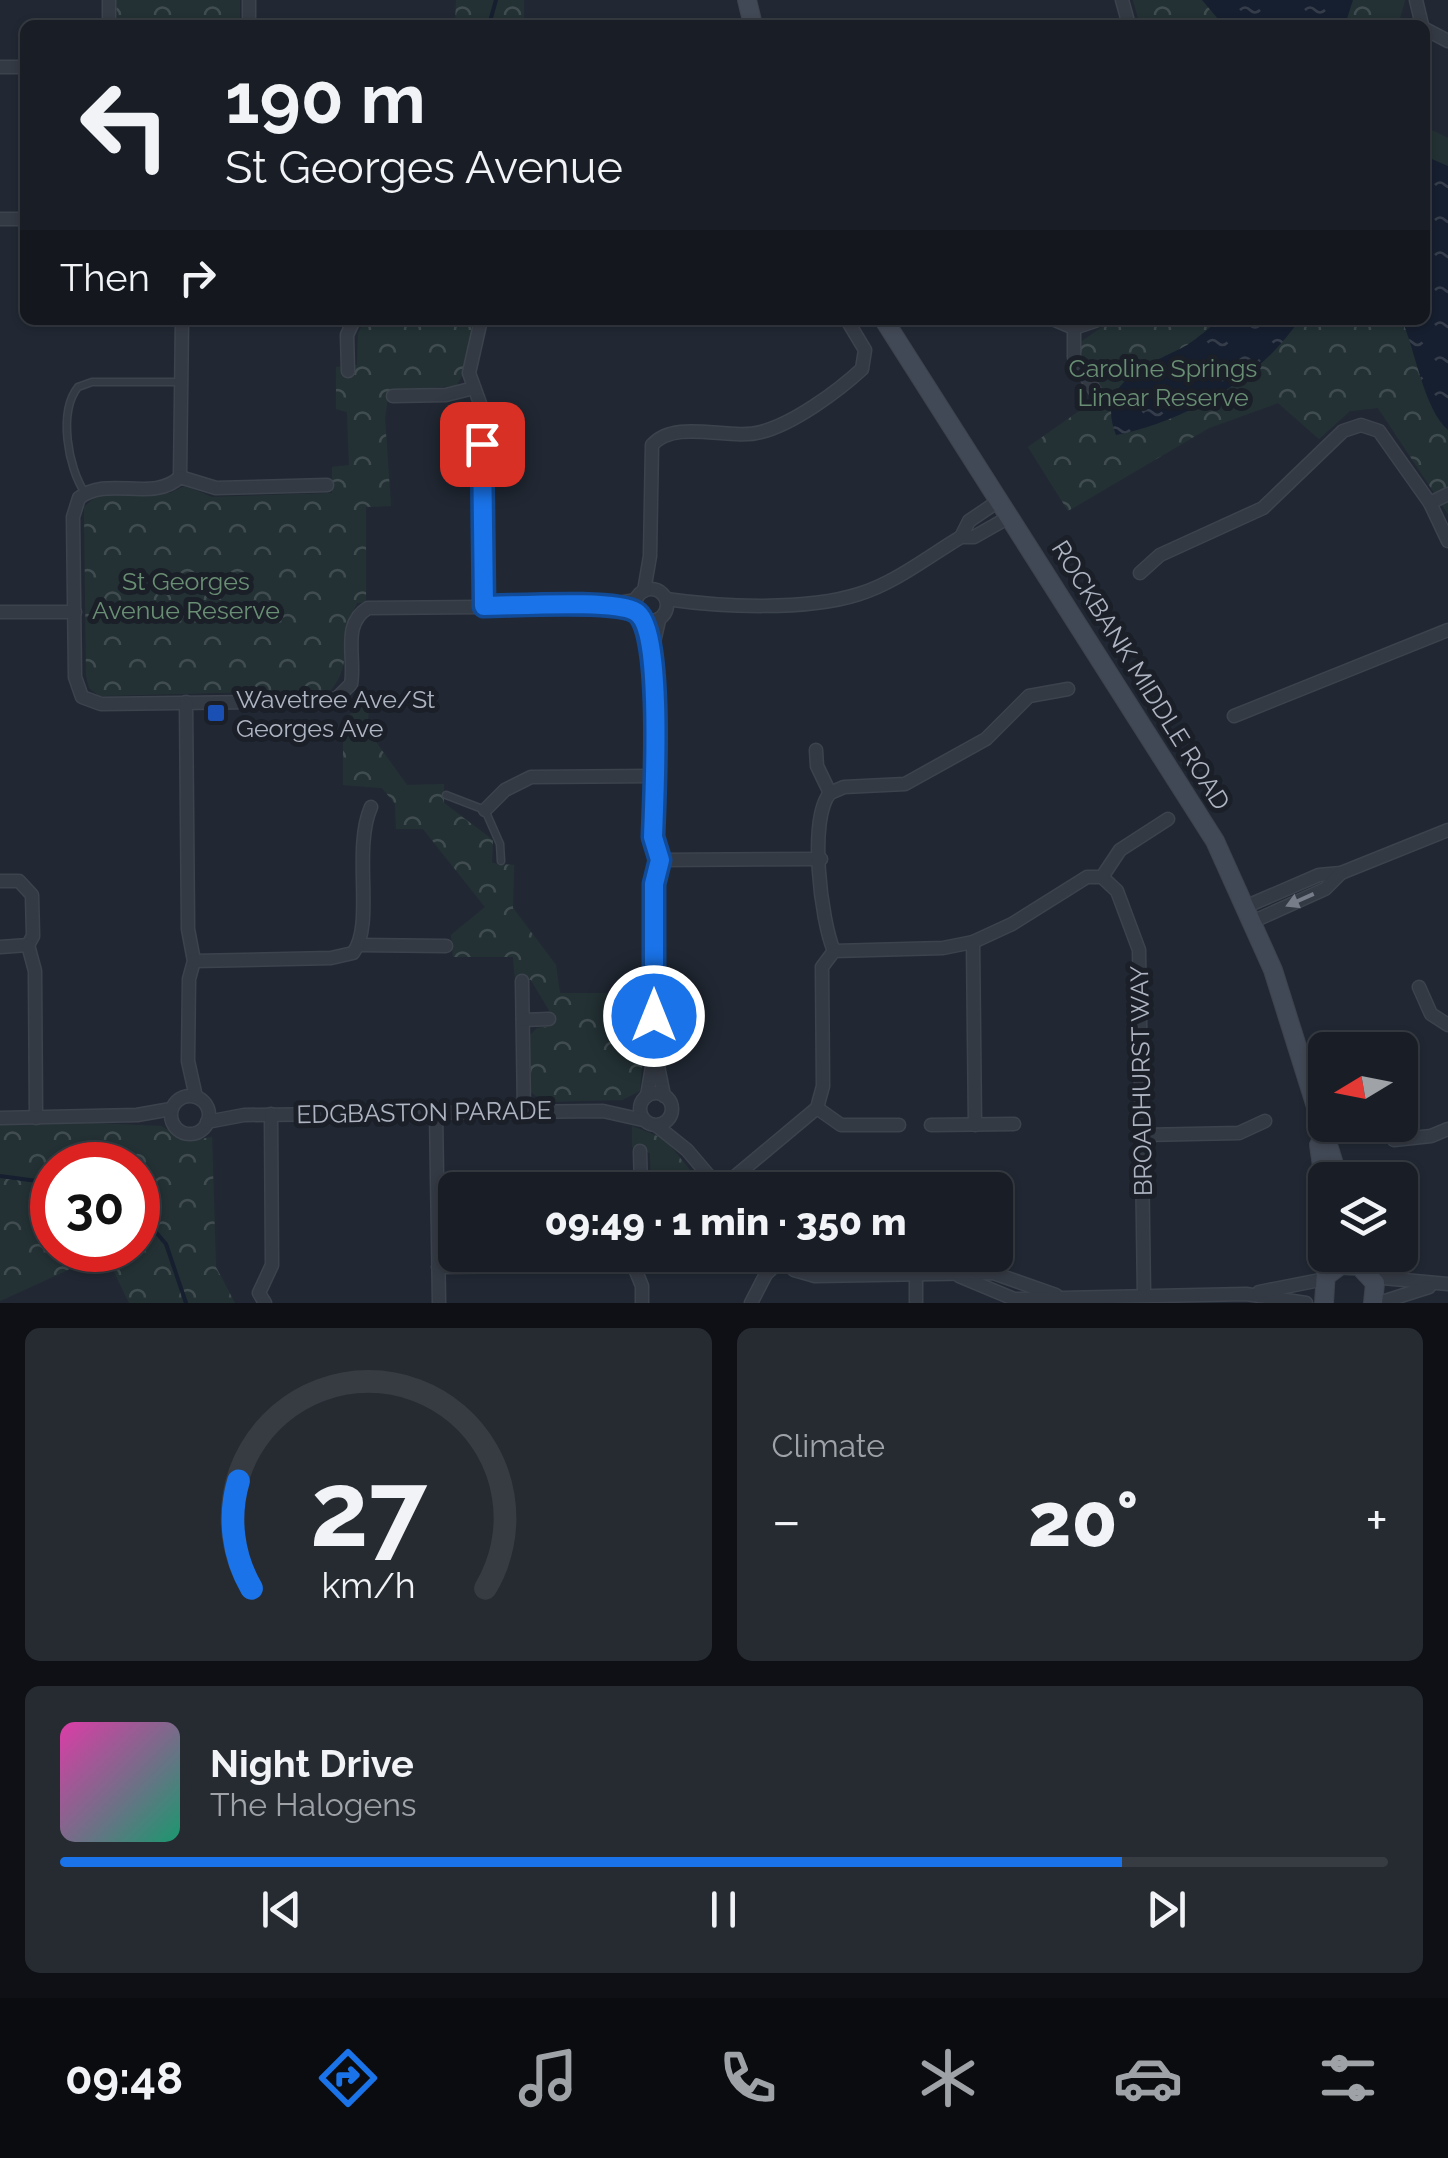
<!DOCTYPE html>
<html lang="en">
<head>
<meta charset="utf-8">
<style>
  :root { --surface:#191e26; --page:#262b32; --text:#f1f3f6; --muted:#9fa2a7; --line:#373c43; --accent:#1a73e8 }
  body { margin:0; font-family:Raleway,sans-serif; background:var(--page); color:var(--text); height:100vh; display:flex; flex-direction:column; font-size:38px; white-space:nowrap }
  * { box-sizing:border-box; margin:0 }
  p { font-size:32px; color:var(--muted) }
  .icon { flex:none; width:55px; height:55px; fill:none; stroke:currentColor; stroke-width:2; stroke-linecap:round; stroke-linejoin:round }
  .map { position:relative; height:1303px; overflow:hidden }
  .drawer { display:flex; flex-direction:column; gap:25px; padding:25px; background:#0e1015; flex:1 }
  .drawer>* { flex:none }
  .hud { position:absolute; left:20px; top:20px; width:1410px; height:305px; border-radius:15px; box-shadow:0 2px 8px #0004,0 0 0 2px var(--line); background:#191e26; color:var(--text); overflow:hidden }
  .needle { width:65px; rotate:260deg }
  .tools { position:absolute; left:1308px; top:1032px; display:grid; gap:20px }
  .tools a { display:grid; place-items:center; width:110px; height:110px; border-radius:15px; background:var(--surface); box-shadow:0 2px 8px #0004,0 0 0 2px var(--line); font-size:50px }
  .speed { position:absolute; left:30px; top:1142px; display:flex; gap:20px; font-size:50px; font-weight:700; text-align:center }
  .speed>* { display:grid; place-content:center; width:130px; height:130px; border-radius:50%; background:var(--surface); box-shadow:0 2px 8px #0004,0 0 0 2px var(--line); line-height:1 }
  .speed .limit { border:15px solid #d22; background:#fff; color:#111 }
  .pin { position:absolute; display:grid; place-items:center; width:85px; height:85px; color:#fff; margin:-42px; border-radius:20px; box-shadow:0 5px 15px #0006 }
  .me { position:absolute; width:110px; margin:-55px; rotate:0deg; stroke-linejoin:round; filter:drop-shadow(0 0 8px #0008) }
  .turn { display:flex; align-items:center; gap:35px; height:210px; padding:0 40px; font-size:45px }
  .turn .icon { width:130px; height:130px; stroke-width:2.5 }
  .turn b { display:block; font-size:70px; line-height:85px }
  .then { display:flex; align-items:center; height:95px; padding:0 40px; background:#0003; gap:20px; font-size:38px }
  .big { font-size:75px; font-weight:800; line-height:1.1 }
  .drawer .tile { flex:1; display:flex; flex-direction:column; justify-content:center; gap:15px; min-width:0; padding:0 35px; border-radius:15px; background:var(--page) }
  .drawer .dial { align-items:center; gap:0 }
  .dial svg { height:260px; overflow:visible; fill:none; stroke:var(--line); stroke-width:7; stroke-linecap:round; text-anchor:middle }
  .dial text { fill:var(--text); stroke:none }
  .song { display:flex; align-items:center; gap:30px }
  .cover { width:120px; height:120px; border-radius:15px; background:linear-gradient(135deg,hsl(320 70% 55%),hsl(160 70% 35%)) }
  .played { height:10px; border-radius:5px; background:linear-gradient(90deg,var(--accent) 80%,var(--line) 80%) }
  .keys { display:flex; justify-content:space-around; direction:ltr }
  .heat { display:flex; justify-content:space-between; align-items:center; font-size:55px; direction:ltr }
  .drawer .tiles { flex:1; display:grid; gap:25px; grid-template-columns:1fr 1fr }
  .tile:last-child { grid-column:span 2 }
  .trip { position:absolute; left:438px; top:1172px; width:575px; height:100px; border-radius:15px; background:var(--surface); box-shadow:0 2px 8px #0004,0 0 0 2px var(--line); font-weight:800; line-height:100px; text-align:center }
  .tabs { display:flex; height:160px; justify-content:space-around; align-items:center; background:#0a0c0f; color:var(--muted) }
  .tabs .icon { width:70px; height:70px }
  .tabs .current { color:var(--accent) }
  .tabs b { font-size:45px; color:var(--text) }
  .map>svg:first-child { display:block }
  .park { fill:url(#park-crowns); fill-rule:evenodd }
  .water { fill:url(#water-ripples) }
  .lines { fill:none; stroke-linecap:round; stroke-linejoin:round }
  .stream { stroke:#161f2f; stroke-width:4 }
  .lane-casing { stroke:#3d434d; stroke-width:9 }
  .street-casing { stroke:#3d434d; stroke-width:15 }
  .secondary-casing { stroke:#3d434d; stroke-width:20 }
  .lane { stroke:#343a44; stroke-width:6 }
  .street { stroke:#343a44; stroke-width:12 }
  .secondary { stroke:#424956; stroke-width:18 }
  .oneway { fill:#777d89 }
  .route-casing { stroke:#114b97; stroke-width:25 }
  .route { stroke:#1a73e8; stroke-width:18 }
  .transit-dot { fill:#1a4fb4; stroke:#1a1f28; stroke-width:4 }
  .labels { text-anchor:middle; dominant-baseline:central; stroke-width:10; stroke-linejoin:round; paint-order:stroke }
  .park-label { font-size:25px; fill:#698e73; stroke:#1a1f28 }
  .street-label { font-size:25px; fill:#aeb4c1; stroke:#1a1f28 }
  .poi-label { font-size:25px; fill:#aeb4c1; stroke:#1a1f28; text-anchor:start }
</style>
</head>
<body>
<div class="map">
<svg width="1448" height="1303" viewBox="0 0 1448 1303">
  <defs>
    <pattern id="park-crowns" width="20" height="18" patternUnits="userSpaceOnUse" patternTransform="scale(2.5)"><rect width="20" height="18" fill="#233134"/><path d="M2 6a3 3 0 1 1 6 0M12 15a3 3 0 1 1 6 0" fill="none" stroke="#404c50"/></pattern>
    <pattern id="water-ripples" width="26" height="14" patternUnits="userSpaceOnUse" patternTransform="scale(2.5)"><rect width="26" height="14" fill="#161f2f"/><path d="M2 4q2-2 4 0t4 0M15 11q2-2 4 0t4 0" fill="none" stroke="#353d4b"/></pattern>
  </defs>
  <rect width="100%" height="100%" fill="#212833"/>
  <g class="park">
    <polygon points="116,0 240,0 240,25 117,25"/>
    <polygon points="456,0 524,0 524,25 455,25"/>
    <polygon points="1133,0 1405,0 1398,25 1140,25"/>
    <polygon points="1425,127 1448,138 1448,514 1378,408 1350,411 1319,439 1278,403 1209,428 1068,511 1028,447 1102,395 1077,352 1078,344 1112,320 1425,320"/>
    <path d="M365 320H474V324L462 376 456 386 389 390 385 418 391 506 366 507V602L357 603C341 633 353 664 331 690L99 696 89 688 86 675 84 507 98 495 170 493 185 486 212 497 332 493V467L349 465 347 412 336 409V367L357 365 358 333Z"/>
    <polygon points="369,691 368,731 407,785 444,784 444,803 493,840 492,863 514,865 513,908 556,965 560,993 647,993 640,1091 622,1100 543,1102 531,1092 530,1035 537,1028 551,1026 550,1012 531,980 515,980 513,957 453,957 451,935 485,907 423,829 396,829 395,804 382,788 343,785 343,719 357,709"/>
    <path d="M91 1123 161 1126 188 1141 212 1137 216 1267 235 1303H129L105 1253 0 1301V1125ZM52 1165H138V1250H52Z"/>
    <polygon points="632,1126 665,1139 706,1190 651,1190 650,1153 632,1147"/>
  </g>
  <g class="water">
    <polygon points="1202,0 1353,0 1345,25 1223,25"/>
    <path d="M1425 156 1448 166V430C1424 409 1416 353 1402 320H1425Z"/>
    <path d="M1219 320H1299C1262 378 1183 422 1116 435 1094 380 1151 365 1187 345 1198 338 1209 328 1219 320Z"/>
  </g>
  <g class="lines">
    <g class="stream">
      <polyline points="489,25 496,0"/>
      <polyline points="0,1176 52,1183"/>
      <polyline points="138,1211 166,1244 186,1303"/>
    </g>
    <g class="lane-casing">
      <g id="lane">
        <path d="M85 493C68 468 58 412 78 387L92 382H183"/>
        <polyline points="446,795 485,810 500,844 501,861"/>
      </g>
    </g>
    <g class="street-casing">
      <g id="street">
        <polyline points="109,0 109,25"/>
        <polyline points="249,0 249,25"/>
        <polyline points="1122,0 1129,25"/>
        <polyline points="1416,0 1422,25"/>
        <polyline points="1425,29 1448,41"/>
        <polyline points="0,67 25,67"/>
        <polyline points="0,219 25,219"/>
        <polyline points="481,320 469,373 481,406 484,607"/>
        <polyline points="1055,320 1074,328 1098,320"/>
        <polyline points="1074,328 1074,357 1095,391"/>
        <polyline points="348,371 347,335 354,320"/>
        <polyline points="393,396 446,395 474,388"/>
        <polyline points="180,477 182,320"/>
        <path d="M327 485 216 488 180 477C153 503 108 475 79 498L73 517 75 677 82 697 101 704 325 701 337 698 351 684C356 658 341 624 368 608L602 606 636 600"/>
        <polyline points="1430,503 1448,494"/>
        <polyline points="961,537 969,521 1000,500"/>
        <polyline points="1140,573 1160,555 1263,508 1343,431 1361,425 1379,431 1430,503 1448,541"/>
        <circle cx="651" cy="605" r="16"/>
        <path d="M644 591 650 556 652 445C676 418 729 441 761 432 793 424 837 392 862 369L865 350 847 320"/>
        <path d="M666 599C721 607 806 611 859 594 895 583 929 556 961 537H974L1011 516"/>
        <polyline points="0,612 75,612"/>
        <polyline points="186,702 188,929 194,961 189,979 188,1061 196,1097"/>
        <polyline points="1234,716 1448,630"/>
        <polyline points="816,750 817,766 830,793"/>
        <polyline points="485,810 505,790 531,777 654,776"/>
        <polyline points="660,860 821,859"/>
        <polyline points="1102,877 1120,850 1168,819"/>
        <polyline points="0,881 19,881 32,895 33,936 28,945 0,947"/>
        <polyline points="1247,906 1319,875 1341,873 1448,830"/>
        <polyline points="1254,921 1325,889 1341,873"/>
        <polyline points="973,942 975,1125"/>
        <polyline points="28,945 35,971 36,1118"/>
        <polyline points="359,945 446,946"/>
        <path d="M834 951C821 921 808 819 830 793L844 787 905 784 986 739 1029 696 1068 689"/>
        <path d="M194 961 331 958 353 953C375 925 352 850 371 807"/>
        <polyline points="522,981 524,1111"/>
        <polyline points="1419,987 1431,1014 1448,1025"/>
        <polyline points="523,1020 549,1019"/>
        <polyline points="656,1056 664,1096"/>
        <circle cx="656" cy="1109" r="16"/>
        <circle cx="190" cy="1115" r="19"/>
        <polyline points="647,1096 655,1049 654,884 660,860 653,837 652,651 659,620"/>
        <polyline points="817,1108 841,1125 899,1125"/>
        <polyline points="436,1112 439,1303"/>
        <polyline points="0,1118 137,1115 171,1109"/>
        <polyline points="207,1122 244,1115 603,1111 643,1120"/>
        <polyline points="931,1125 1014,1124"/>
        <polyline points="657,1126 687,1150 721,1190"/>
        <polyline points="1143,1135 1239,1133 1265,1121"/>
        <polyline points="1394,1140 1431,1136 1448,1129"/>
        <polyline points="640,1151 641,1190"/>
        <polyline points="641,1188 676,1188"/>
        <polyline points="720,1189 817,1108 823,1086 822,967 834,951 943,948 973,942 1012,924 1087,877 1102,877 1117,891 1139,950 1144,1295"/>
        <polyline points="777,1255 794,1270 815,1276 993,1273 1056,1295"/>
        <polyline points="631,1259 642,1286 642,1303"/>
        <polyline points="438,1267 613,1265 634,1255"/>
        <polyline points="959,1276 1014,1299 1246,1294 1306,1303"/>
        <polyline points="1372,1277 1448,1284"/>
        <polyline points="1259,1292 1325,1279"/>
        <polyline points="265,1303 259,1293 272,1265 271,1114"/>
        <polyline points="751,1303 766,1274 781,1260"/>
        <polyline points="916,1303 916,1275"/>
        <polyline points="1379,1303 1429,1287"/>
      </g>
    </g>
    <g class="secondary-casing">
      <g id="secondary">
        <polyline points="747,0 753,25"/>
        <polyline points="884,320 1215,841 1273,970 1339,1180"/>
        <polyline points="1319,1145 1325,1187"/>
        <polyline points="1326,1276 1341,1265 1359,1266 1375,1283 1373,1303"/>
        <polyline points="1324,1303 1327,1255"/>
      </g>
    </g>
    <use href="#lane" class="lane"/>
    <use href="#street" class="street"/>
    <use href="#secondary" class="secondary"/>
  </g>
  <defs><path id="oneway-solid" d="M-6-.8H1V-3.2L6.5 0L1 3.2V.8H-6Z" transform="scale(2.5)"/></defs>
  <use class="oneway" href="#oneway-solid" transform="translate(1300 900) rotate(156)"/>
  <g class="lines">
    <g class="route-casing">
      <path id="route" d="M482 444 484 606C513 606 616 599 636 612 664 629 654 801 653 837L660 860 654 884V1016"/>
    </g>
    <use href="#route" class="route"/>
  </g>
  <rect class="transit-dot" x="206" y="703" width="20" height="20" rx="5"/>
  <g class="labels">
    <g class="park-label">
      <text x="1163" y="368">Caroline Springs<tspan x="1163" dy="29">Linear Reserve</tspan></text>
      <text x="186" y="581">St Georges<tspan x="186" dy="29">Avenue Reserve</tspan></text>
    </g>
    <g class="street-label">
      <text transform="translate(1141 675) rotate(58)">ROCKBANK MIDDLE ROAD</text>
      <text transform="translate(1141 1081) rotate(-91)">BROADHURST WAY</text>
      <text transform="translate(424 1112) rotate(-1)">EDGBASTON PARADE</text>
    </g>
    <g class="poi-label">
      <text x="236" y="699">Wavetree Ave/St<tspan x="236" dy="29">Georges Ave</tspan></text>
    </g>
  </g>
</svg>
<div class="tools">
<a><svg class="needle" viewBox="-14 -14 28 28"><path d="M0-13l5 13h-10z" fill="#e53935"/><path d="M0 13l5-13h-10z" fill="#9fa2a7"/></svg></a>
<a><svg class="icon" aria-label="layers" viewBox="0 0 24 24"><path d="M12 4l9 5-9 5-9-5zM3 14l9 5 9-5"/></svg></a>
</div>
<div class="speed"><div class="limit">30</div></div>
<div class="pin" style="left:482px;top:444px;background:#d93025"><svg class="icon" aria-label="arrive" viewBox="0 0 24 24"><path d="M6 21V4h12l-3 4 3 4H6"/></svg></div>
<svg class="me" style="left:654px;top:1016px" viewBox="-20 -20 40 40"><circle r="17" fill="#1a73e8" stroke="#fff" stroke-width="3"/><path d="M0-11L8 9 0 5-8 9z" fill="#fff"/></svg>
<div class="trip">09:49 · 1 min · 350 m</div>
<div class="hud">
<div class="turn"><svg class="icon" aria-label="left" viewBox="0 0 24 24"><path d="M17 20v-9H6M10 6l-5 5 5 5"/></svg><div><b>190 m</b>St Georges Avenue</div></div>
<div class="then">Then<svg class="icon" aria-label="right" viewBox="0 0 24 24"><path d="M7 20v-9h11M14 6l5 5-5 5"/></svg></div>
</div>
</div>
<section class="drawer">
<div class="tiles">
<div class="tile dial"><svg viewBox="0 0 100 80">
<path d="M14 69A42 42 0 1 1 86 69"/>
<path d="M14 69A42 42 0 0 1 10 36" stroke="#1a73e8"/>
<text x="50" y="56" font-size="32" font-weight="700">27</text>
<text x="50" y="72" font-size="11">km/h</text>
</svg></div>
<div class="tile"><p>Climate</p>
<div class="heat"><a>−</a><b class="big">20°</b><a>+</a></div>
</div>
<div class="tile">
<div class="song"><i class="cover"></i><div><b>Night Drive</b><p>The Halogens</p></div></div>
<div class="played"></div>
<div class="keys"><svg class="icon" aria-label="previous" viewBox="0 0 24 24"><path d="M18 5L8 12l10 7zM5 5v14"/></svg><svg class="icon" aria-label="pause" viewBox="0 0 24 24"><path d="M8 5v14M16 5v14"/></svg><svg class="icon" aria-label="next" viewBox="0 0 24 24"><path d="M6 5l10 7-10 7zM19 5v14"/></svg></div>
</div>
</div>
</section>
<nav class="tabs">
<b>09:48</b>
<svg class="icon current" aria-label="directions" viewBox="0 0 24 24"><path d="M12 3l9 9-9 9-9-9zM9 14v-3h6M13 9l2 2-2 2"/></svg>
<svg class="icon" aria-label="music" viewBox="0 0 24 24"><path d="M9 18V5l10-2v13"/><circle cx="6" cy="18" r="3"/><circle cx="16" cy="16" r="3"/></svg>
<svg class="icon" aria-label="phone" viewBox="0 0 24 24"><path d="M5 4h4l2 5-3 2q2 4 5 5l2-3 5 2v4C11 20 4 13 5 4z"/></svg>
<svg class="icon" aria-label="climate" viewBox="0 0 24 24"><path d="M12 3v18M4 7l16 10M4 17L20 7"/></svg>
<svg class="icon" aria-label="car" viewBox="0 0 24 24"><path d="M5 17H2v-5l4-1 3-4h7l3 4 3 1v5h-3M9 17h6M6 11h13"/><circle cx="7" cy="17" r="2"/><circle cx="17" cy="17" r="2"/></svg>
<svg class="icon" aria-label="filters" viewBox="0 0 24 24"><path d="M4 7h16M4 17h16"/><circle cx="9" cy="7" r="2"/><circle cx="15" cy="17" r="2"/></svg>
</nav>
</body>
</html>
